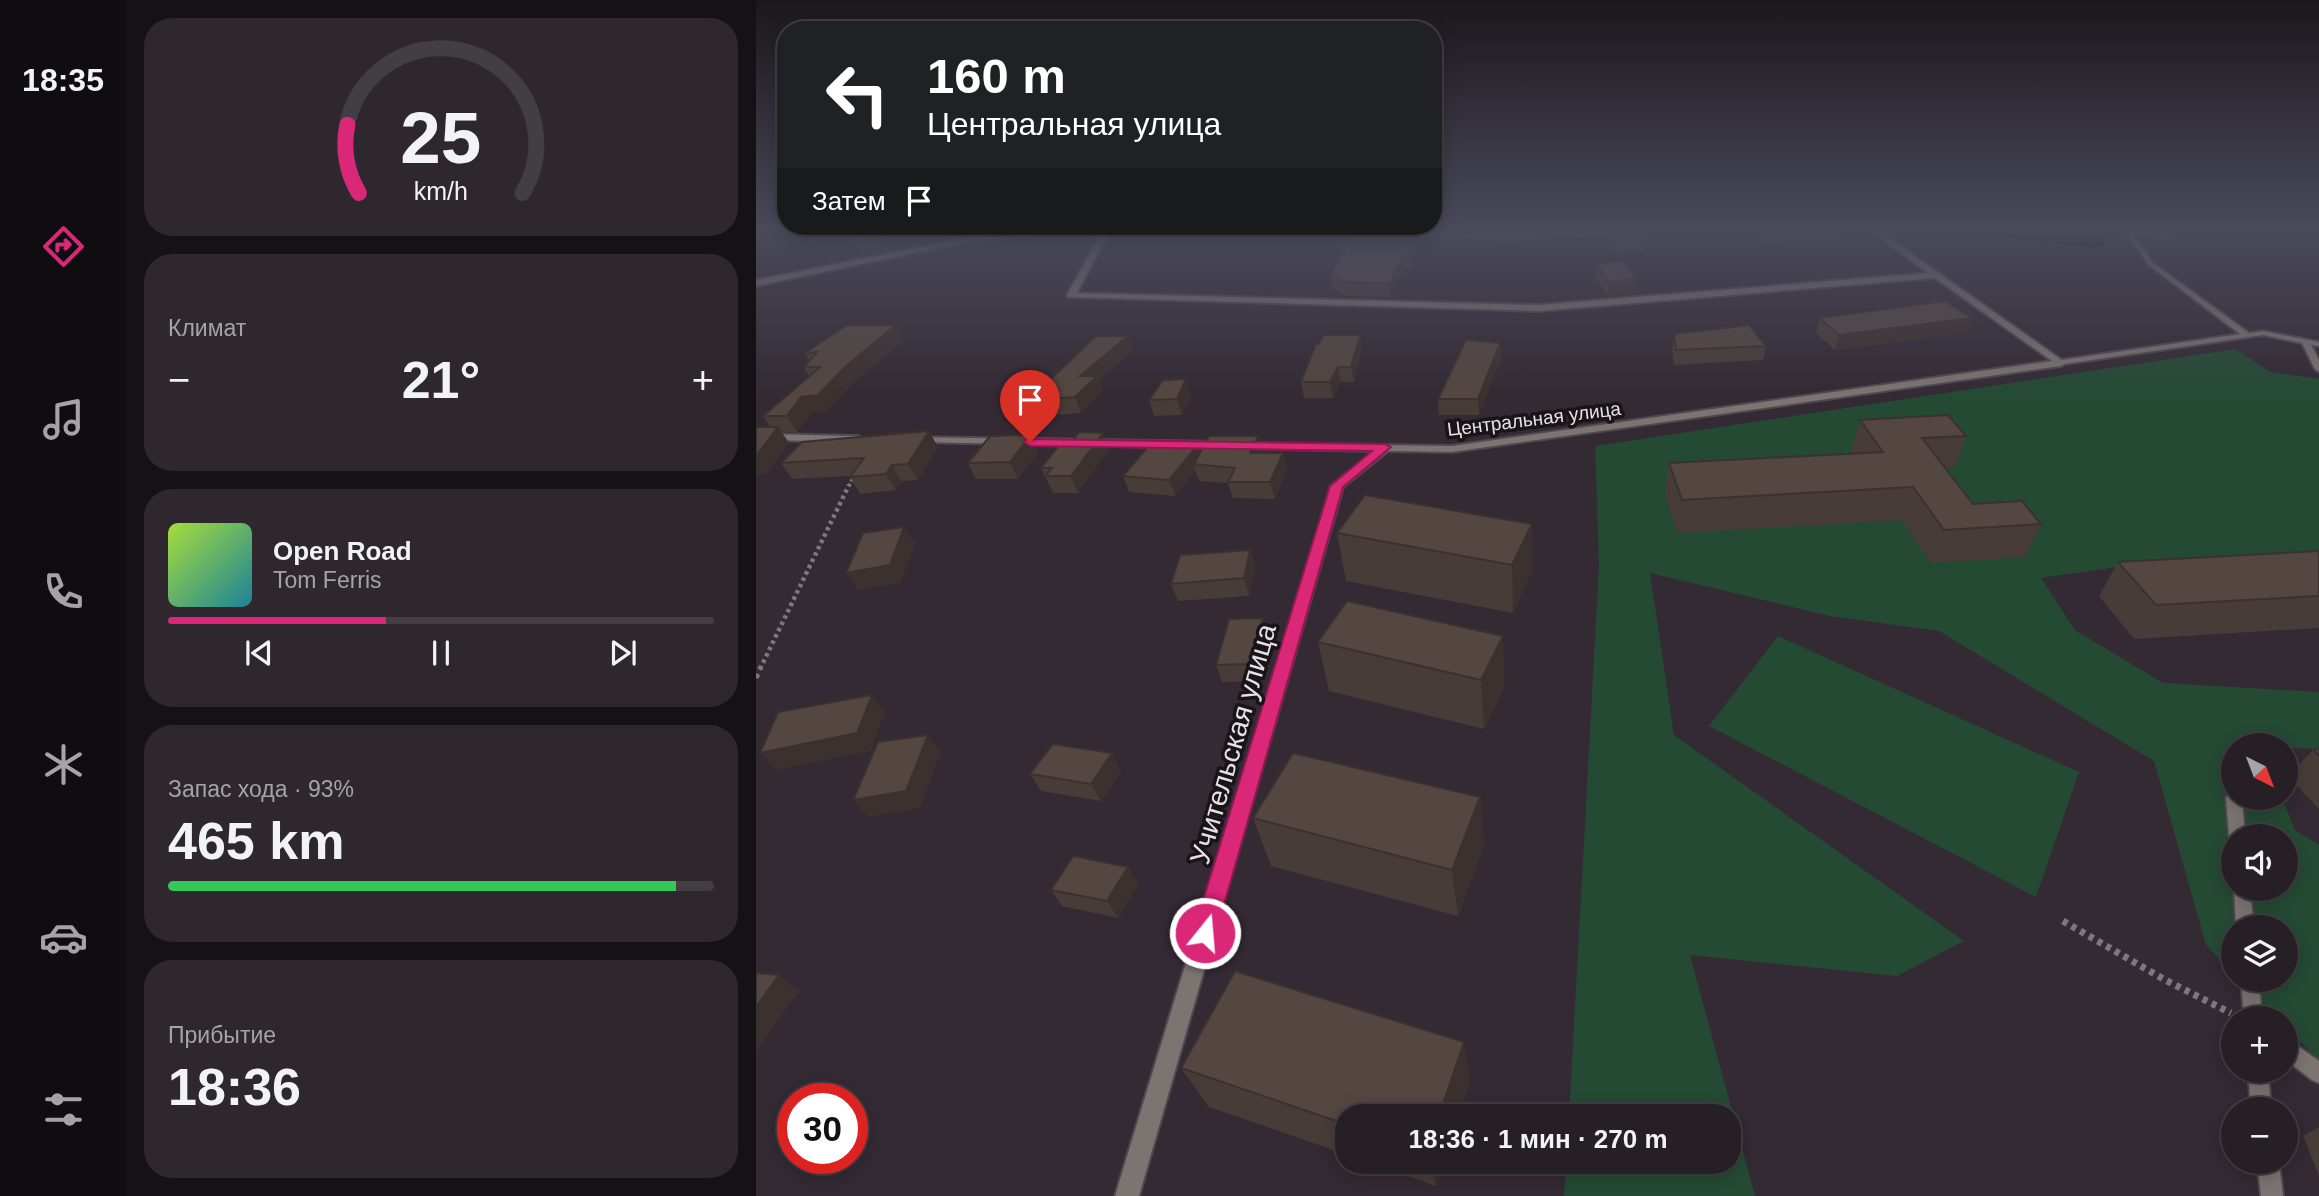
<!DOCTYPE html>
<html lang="ru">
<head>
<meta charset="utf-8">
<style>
  :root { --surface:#262026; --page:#2e282e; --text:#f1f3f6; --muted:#a4a3a7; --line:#423e43; --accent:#db2777 }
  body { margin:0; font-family:Helvetica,sans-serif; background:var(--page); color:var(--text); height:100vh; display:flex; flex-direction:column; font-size:26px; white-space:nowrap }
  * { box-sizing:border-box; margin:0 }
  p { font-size:23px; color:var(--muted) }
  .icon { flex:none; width:38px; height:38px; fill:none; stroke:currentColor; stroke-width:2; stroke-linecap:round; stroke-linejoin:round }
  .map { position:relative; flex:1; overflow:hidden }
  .drawer { display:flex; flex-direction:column; gap:18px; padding:18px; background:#151215; width:630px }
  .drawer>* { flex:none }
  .banner { position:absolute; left:21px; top:21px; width:665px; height:214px; border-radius:28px; box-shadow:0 4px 18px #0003,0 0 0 2px var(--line); background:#202124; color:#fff; overflow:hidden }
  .needle { width:46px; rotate:138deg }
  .fabs { position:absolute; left:1465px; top:733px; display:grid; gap:14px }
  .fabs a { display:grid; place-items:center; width:77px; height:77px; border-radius:50%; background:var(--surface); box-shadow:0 4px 18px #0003,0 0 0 2px var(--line); font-size:35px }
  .speed { position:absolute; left:21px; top:1083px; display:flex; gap:14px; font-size:35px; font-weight:700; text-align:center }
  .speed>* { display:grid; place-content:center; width:91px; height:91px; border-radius:50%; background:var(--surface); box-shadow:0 4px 18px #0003,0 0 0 2px var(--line); line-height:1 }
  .speed .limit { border:10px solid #d22; background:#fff; color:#111 }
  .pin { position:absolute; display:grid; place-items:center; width:60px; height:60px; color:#fff; margin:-72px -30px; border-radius:50% 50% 50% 0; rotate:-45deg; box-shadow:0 0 7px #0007 }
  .pin .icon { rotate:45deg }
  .me { position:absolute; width:77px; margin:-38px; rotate:17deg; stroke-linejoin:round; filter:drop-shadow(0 0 5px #0008) }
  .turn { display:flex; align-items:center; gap:24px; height:147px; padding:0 35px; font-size:32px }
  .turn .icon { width:91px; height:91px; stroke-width:2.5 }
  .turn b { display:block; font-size:49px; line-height:60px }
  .then { display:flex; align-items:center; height:66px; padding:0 35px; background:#0003; gap:14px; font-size:26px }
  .big { font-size:52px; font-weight:700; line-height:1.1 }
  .drawer .tile { flex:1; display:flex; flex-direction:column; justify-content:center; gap:10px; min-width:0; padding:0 24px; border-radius:28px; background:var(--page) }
  .drawer .dial { align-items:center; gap:0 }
  .dial svg { height:182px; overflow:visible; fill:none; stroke:var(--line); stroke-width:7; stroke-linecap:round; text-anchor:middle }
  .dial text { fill:var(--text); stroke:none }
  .song { display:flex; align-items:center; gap:21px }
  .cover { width:84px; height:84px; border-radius:10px; background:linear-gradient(135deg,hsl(80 70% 55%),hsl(190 70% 35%)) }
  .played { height:7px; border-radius:4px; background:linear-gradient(90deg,var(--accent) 40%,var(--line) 40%) }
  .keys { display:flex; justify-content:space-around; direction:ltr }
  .heat { display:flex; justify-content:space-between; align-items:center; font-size:38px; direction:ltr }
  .charge { height:10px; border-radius:5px; background:linear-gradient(90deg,#34c759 93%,var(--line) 0) }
  .trip { position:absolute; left:579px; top:1104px; width:406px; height:70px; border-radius:28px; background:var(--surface); box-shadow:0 4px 18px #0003,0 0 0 2px var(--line); font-weight:700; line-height:70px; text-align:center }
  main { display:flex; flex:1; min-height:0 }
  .menu { display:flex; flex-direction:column; width:126px; justify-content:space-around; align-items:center; background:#0f0d0f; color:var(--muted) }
  .menu .icon { width:49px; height:49px }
  .menu .active { color:var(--accent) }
  .menu b { font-size:32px; color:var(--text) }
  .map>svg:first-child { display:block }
  .green { fill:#244a34; fill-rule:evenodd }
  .water { fill:#04151c }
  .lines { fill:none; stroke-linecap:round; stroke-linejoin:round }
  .service-casing { stroke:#504750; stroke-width:4 }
  .minor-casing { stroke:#504750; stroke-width:4 }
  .path-far3 { stroke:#7e777e; stroke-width:3.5; stroke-dasharray:2.5 2.5; stroke-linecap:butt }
  .path-far2 { stroke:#7e777e; stroke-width:4.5; stroke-dasharray:3.5 3.5; stroke-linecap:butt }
  .path-far1 { stroke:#7e777e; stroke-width:5; stroke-dasharray:4.5 4.5; stroke-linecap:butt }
  .path { stroke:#7e777e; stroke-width:7; stroke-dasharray:5 5; stroke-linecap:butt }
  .service { fill:#7b7471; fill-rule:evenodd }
  .minor { fill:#7b7471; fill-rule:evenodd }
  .wall { fill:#483c38 }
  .shaded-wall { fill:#3b312e }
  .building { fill:#544641; stroke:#3b312e; stroke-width:2 }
  .route { fill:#db2777; stroke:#8e194d; stroke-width:2 }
  .labels { text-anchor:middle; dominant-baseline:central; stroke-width:7; stroke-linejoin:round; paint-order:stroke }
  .far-street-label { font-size:19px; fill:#e7e1e7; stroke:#181418 }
  .near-street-label { font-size:28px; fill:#e7e1e7; stroke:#181418 }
</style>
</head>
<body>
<main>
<nav class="menu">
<b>18:35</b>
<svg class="icon active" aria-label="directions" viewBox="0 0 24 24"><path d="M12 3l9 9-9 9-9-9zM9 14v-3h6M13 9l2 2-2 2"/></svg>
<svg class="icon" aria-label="music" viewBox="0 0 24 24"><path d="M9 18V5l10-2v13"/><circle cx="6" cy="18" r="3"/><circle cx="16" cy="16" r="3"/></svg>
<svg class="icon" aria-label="phone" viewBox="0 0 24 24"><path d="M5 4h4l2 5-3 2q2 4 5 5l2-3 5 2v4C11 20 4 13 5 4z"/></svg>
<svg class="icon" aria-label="climate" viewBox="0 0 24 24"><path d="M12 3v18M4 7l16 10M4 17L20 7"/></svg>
<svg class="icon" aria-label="car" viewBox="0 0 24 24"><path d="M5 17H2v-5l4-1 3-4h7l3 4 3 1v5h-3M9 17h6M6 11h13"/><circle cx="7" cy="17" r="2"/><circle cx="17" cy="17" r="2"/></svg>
<svg class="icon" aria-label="filters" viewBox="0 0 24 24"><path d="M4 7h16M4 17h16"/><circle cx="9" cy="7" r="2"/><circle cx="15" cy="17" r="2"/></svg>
</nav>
<section class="drawer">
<div class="tile dial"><svg viewBox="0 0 100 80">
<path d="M14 69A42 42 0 1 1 86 69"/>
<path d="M14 69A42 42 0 0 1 9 39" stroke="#db2777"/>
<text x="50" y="56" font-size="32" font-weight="700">25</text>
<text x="50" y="72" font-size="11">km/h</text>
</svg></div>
<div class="tile"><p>Климат</p>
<div class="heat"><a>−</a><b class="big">21°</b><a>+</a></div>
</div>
<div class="tile">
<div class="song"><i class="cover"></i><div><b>Open Road</b><p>Tom Ferris</p></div></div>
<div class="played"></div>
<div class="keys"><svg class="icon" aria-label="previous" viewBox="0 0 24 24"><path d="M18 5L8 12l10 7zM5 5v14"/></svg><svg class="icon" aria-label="pause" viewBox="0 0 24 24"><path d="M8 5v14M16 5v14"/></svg><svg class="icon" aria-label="next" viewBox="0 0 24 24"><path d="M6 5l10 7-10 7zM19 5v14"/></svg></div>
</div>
<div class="tile"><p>Запас хода · 93%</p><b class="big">465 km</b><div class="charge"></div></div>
<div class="tile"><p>Прибытие</p><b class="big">18:36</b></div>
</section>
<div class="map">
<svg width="1563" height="1196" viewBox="0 0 1563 1196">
  <rect width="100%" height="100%" fill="#332a33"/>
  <g class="green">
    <polygon points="1076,228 1087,238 1008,243 995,229"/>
    <path d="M1480 349 1514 372 1563 379V565H1375L1285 578 1319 630 1407 683 1563 692V749L1477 746V798H1526L1539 830 1563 845V1061L1530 1027V1018H1522L1484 980H1530V928H1477V973L1450 945 1398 761 1183 631 1074 616 894 573 918 735 1208 941 1141 976 934 955 999 1196H808L810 1162H973V1116H813L843 567 839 446ZM1477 836H1530V889H1477Z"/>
    <polygon points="1022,636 1323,772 1280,897 953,726"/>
  </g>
  <polygon class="water" points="1177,228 1339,228 1346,230 1350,246 1337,248"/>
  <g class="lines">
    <g class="service-casing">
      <g id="service">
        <polygon points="1367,228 1417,236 1418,237 1415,239 1378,235 1397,263 1493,333 1507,331 1563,342 1563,346 1555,345 1563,360 1563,372 1559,369 1546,343 1507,335 1302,365 1302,361 1305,360 1484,334 1393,265"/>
        <path d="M1476 764 1477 798H1486L1489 836H1477V842L1473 836 1470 798 1475 793 1472 791C1468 784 1467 773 1471 766Z"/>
        <polygon points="1478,889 1494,889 1498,928 1480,928"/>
        <polygon points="1485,980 1503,980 1506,1018 1488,1018"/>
        <polygon points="1530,1038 1563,1061 1563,1083 1556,1080 1530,1060"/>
        <polygon points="1492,1071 1512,1071 1515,1110 1495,1110"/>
        <polygon points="1501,1162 1523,1162 1527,1196 1505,1196"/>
      </g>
    </g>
    <g class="minor-casing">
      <g id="minor">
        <polygon points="312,228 346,228 216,241 0,286 0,280 216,237"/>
        <polygon points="348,228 355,228 321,293 783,305 1172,273 1111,228 1119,228 1310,363 1305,366 696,452 632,451 587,487 383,1196 359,1196 575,486 618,451 486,448 480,445 482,443 696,446 1296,361 1179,278 783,311 312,297 311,295"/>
        <polygon points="453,228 605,231 609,233 605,235"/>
        <polygon points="909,228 977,228 754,239 646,236 642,234 646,232 754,235"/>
        <polygon points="0,434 102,436 108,439 102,442 0,440"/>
        <polygon points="161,437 466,442 472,445 466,448 157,442 157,438"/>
      </g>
    </g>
    <polyline class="path-far3" points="93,486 98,475"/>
    <polyline class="path-far2" points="4,669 93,485"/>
    <polyline class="path-far1" points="0,678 5,667"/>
    <polyline class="path" points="1307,921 1409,980 1475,1013"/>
    <use href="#service" class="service"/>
    <use href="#minor" class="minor"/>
  </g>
  <g class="wall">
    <polygon points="590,228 653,228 647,230 665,243 654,269 648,269 634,297 591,296 576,288 574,274 587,253 585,253 583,240"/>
    <polygon points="851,228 883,228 889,238 888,251 859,253 851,237"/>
    <polygon points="1490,228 1549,228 1545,236"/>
    <polygon points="840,263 880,293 852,296 839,276"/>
    <polygon points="1063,318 1211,333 1079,350 1060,333"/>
    <polygon points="140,325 148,340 99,381 71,411 55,413 41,432 25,432 33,443 11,473 0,475 0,427 14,427 7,416 53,376 48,367 54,361 49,353"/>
    <polygon points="918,334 1010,346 1007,360 918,365 916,349"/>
    <polygon points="604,335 606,350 598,382 585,382 577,398 548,398 545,382"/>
    <polygon points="744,343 745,358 723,415 683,415 682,399"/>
    <polygon points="377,351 343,380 347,391 325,413 288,416 282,400"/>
    <polygon points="435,395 426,415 398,416 393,400"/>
    <polygon points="1104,420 1210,436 1198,468 1189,468 1217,504 1285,524 1269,557 1175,563 1146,520 922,533 909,495 913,463 1097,454 1095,451"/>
    <polygon points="502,436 506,453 527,453 531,469 519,499 477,498 472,483 443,481 439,470 419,496 373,492 367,476"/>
    <polygon points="182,447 162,480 145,481 140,490 104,494 94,477 95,476 36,479 25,463"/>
    <polygon points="353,449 322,493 297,493 285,468"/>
    <polygon points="282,452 262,479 220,479 212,463"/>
    <polygon points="609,495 776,571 757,613 590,581 581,533"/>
    <polygon points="494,550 499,567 493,596 422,601 415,584"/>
    <polygon points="1563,551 1563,628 1378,639 1343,596 1362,562"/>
    <polygon points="512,635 499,681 466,682 460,665"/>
    <polygon points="562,642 749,685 728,729 573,691"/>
    <polygon points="1563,749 1563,809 1532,776 1557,750"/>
    <polygon points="356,753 365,771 345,801 285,791 274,774"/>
    <polygon points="724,797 728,845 702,916 515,866 497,818"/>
    <polygon points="372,867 382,884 362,918 306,906 295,890"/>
    <polygon points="708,1042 714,1082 592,1116 592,1155 453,1107 425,1068"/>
    <polygon points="1563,1127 1563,1176 1547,1136"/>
    <polygon points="611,1162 688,1162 680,1186"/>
  </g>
  <g class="shaded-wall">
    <polygon points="122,228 123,228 127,236 131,251 105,256 98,243"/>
    <polygon points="664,230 665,243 654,269 653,256"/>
    <polygon points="647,256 648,269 634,297 633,284"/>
    <polygon points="881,279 880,293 852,296 852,282"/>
    <polygon points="1216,318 1211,333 1079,350 1083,335"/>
    <polygon points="140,325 148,340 99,381 71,411 55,413 41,432 31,416 45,397 90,366"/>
    <polygon points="604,335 606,350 598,382 595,367"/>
    <polygon points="372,336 377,351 343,380 347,391 325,413 319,397 324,376"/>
    <polygon points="744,343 745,358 723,415 722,399"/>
    <polygon points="582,367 585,382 577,398 574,382"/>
    <polygon points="430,379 435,395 426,415 421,399"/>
    <polygon points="22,427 33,443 11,473 0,475 0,456"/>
    <polygon points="173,431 182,447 162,480 152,464"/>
    <polygon points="347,433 353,449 322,493 315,476"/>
    <polygon points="275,435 282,452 262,479 254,462"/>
    <polygon points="502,436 506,452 498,469 494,453"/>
    <polygon points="441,446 445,462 438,464 439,470 419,496 413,480"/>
    <polygon points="527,453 531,469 519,499 514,482"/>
    <polygon points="136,465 145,481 140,490 130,474"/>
    <polygon points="776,524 776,571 757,613 756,565"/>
    <polygon points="148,527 159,543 145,583 101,590 90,573"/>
    <polygon points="494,550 499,567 493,596 488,578"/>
    <polygon points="507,618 512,635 499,681 493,664"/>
    <polygon points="747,636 749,685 728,729 725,680"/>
    <polygon points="116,695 129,712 115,751 20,770 4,753"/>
    <polygon points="172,735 185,752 164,808 112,817 97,800"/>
    <polygon points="356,753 365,771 345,801 335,784"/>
    <polygon points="724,797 728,845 702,916 696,870"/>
    <polygon points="372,867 382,884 362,918 351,901"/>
    <polygon points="23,975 43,991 0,1051 0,1007"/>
    <polygon points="708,1042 714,1082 702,1116 683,1116"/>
    <polygon points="673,1162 688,1162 680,1186"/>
  </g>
  <g class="building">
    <polygon points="95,228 122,228 124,238 98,243"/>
    <polygon points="590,228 645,228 644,230 664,230 653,256 647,256 633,284 589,282 574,274 595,240 583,240"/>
    <polygon points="854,228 883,228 889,238 860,240"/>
    <polygon points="867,261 881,279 852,282 840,263"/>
    <polygon points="1189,301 1216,318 1083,335 1063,318"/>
    <polygon points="91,325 140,325 90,366 62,395 45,397 31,416 7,416 64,367 48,367 61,352 49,353"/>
    <polygon points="993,325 1010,346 920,350 918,334"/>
    <polygon points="567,335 604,335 595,367 582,367 574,382 545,382 560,344 563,344"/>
    <polygon points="340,336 372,336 324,376 341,376 319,397 282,400 297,377"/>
    <polygon points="710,340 744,343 722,399 682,399"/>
    <polygon points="430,379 421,399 393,400 407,380"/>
    <polygon points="1192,415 1210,436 1166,438 1217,504 1266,501 1285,524 1188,530 1157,487 926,500 913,463 1127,452 1104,420"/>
    <polygon points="0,427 22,427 0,456"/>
    <polygon points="173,431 152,464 136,465 130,474 94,477 108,458 25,463 46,442"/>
    <polygon points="323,432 347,433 315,476 289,476 296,468 285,468 305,443 315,443"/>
    <polygon points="275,435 254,462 212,463 234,436"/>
    <polygon points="453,436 502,436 494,453 527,453 514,482 472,482 479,468 438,464"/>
    <polygon points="396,442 441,446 413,480 367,476"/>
    <polygon points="609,495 776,524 756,565 581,533"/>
    <polygon points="148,527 134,565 90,573 107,533"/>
    <polygon points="494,550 488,578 415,584 424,555"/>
    <polygon points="1563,551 1563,596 1400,605 1362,562"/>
    <polygon points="591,601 747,636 725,680 562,642"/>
    <polygon points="507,618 493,664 460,665 473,619"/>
    <polygon points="116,695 101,733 4,753 22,712"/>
    <polygon points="172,735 150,791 97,800 122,742"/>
    <polygon points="297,744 356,753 335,784 274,774"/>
    <polygon points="1563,749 1563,756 1557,750"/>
    <polygon points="537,753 724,797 696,870 497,818"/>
    <polygon points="317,856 372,867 351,901 295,890"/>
    <polygon points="479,971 708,1042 683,1116 592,1116 592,1125 425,1068"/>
    <polygon points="0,973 23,975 0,1007"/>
  </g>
  <linearGradient id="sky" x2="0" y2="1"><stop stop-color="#1c171c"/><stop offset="0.58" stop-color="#4a4a5b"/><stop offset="1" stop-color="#4a4a5b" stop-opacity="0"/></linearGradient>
  <rect width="1563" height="396" fill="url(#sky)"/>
  <polygon class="route" points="270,439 629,444 635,447 587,487 460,933 457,941 449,944 440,941 437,933 574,486 616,451 274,446 268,442"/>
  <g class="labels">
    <g class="far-street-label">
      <text transform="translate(778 419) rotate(-7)">Центральная улица</text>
    </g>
    <g class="near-street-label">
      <text transform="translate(477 744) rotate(-74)">Учительская улица</text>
    </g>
  </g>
</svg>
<div class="fabs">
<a><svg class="needle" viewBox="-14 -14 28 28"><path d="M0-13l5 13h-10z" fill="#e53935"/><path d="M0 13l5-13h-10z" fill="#a4a3a7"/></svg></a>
<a><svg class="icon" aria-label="sound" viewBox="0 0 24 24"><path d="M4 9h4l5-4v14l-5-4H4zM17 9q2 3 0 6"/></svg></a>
<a><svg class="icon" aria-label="layers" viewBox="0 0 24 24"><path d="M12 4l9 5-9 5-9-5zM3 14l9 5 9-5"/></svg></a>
<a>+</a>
<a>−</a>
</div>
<div class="speed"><div class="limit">30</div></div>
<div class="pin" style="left:274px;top:442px;background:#d93025"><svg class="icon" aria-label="arrive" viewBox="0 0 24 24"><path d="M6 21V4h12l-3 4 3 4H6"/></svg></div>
<svg class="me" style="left:449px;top:933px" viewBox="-20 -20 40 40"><circle r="17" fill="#db2777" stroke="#fff" stroke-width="3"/><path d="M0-11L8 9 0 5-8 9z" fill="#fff"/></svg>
<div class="trip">18:36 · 1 мин · 270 m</div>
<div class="banner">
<div class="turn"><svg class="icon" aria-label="left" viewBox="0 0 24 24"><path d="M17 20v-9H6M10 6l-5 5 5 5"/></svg><div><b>160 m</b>Центральная улица</div></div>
<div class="then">Затем<svg class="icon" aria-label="arrive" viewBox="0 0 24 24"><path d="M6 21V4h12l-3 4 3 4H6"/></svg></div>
</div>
</div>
</main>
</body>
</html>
